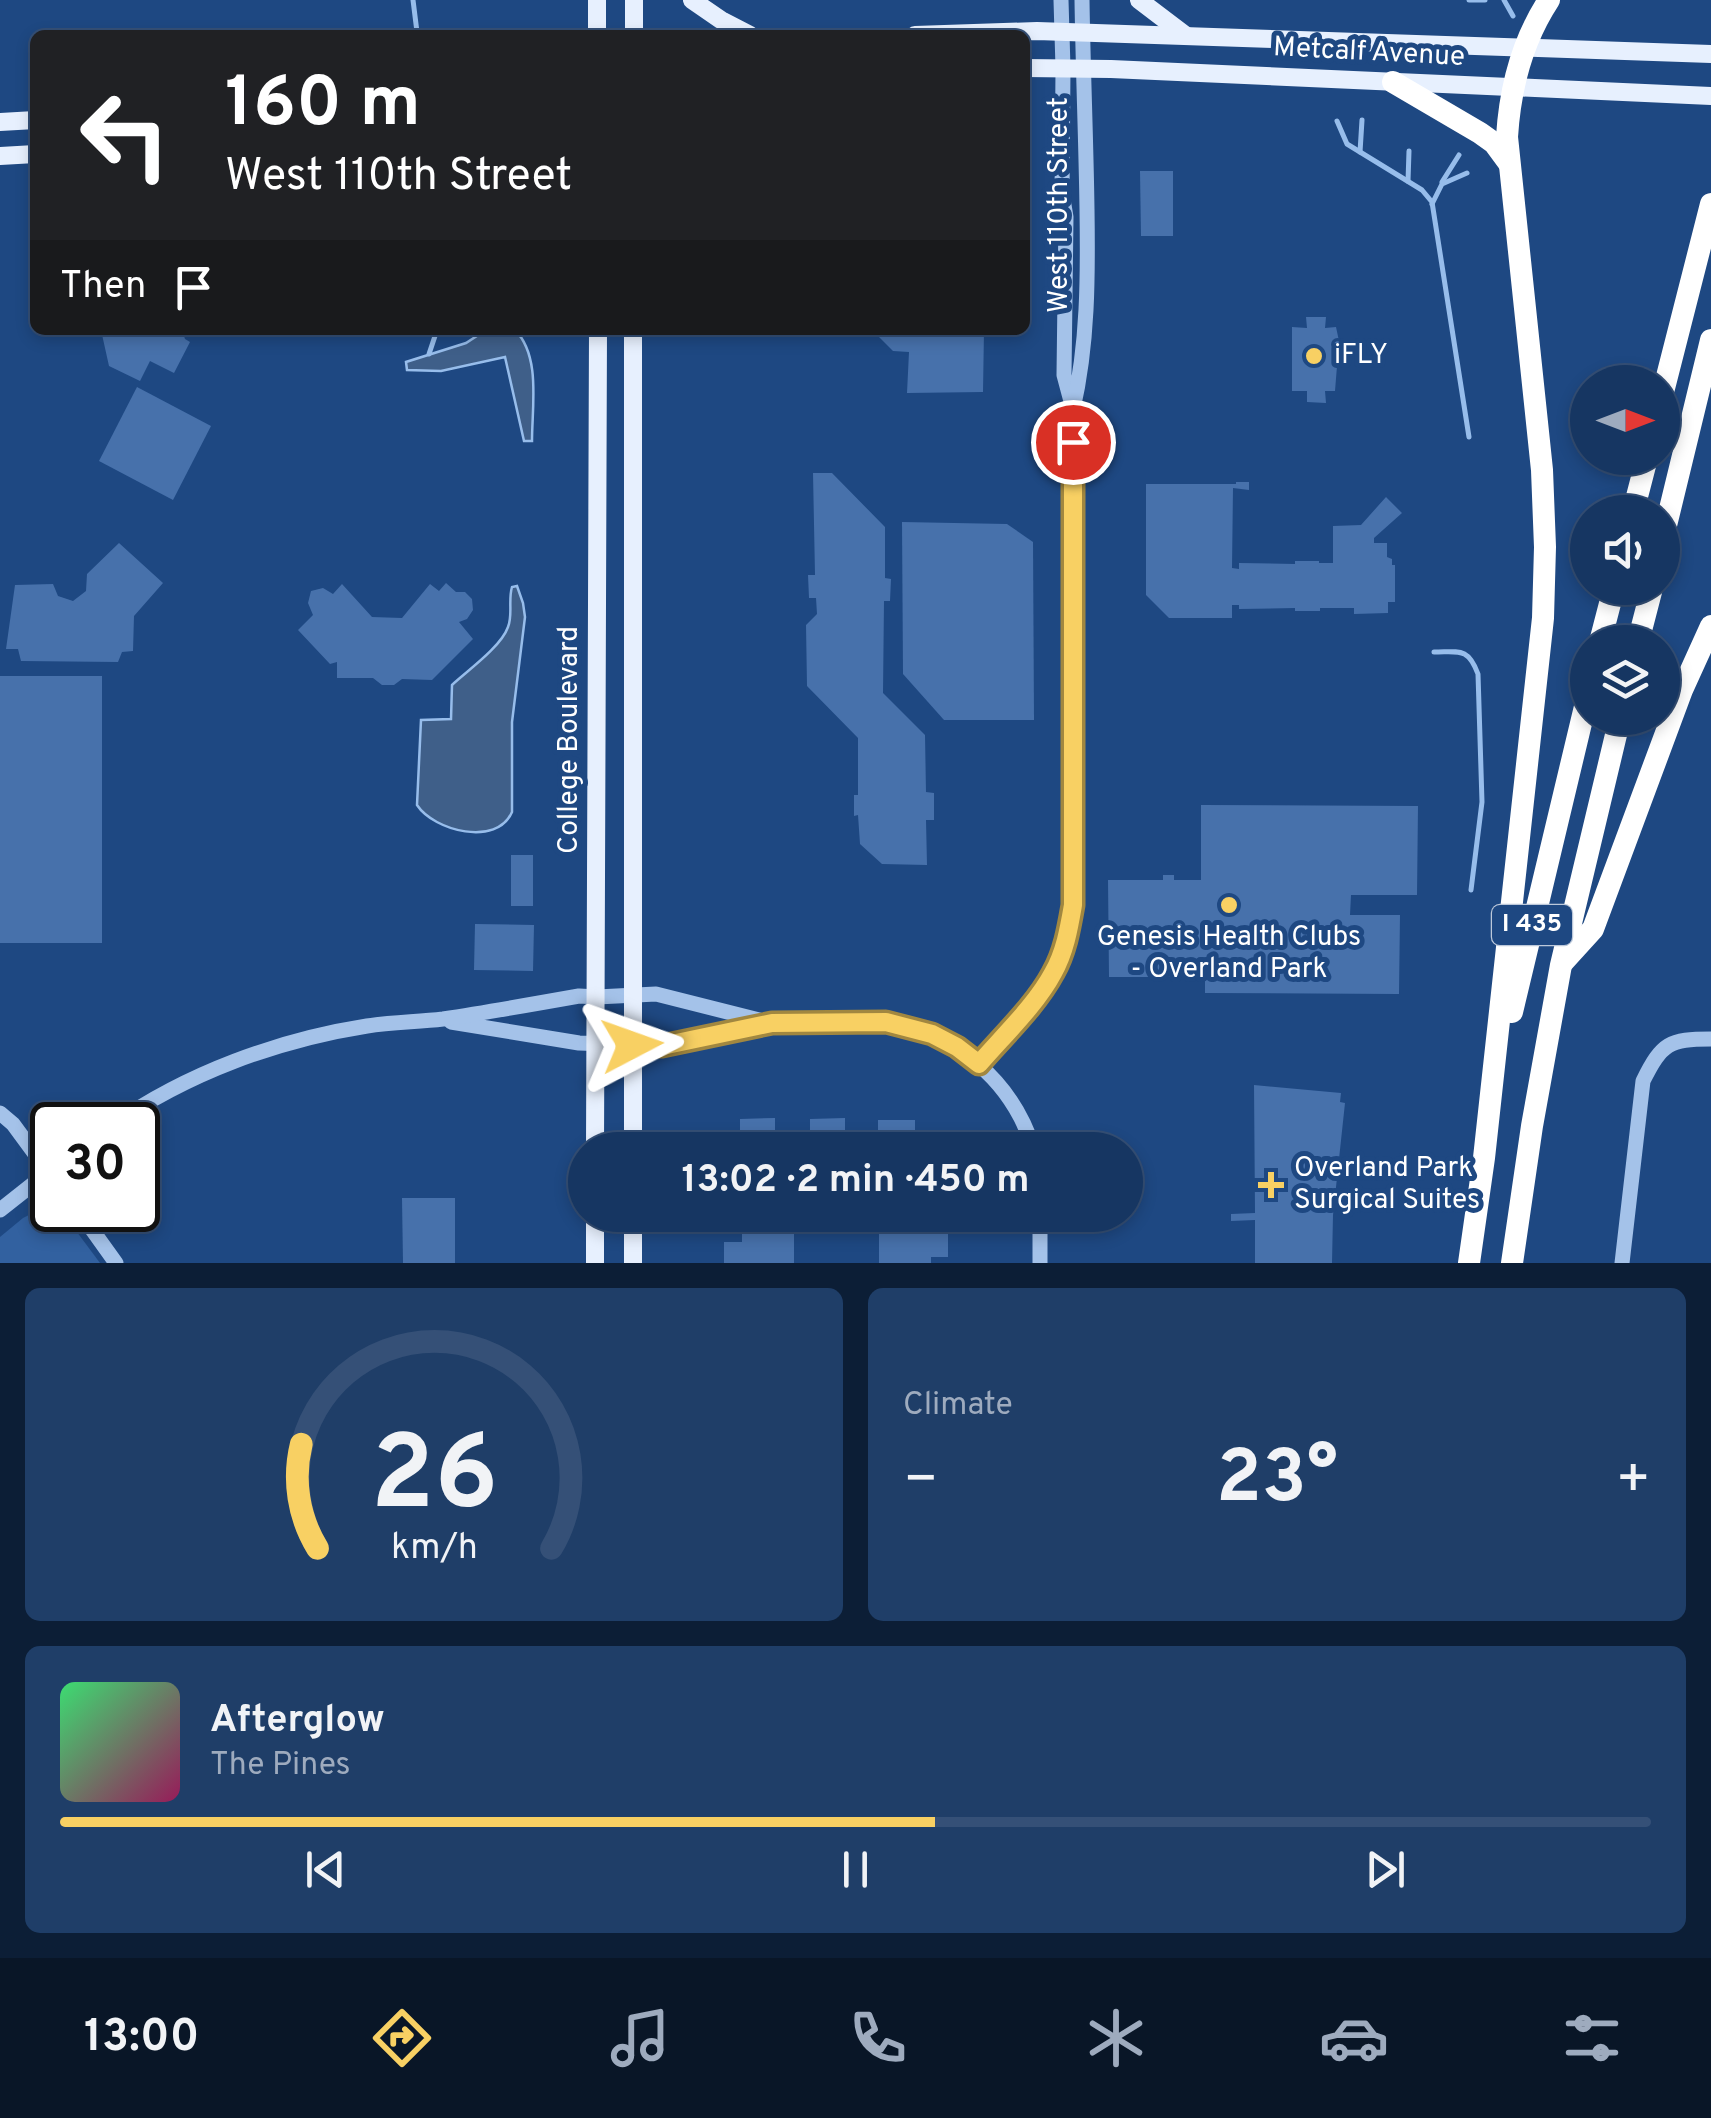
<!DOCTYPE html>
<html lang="en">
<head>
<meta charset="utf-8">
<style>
  :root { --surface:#163662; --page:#1f3e68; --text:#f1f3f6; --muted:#9eabbe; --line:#355077; --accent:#f8d063 }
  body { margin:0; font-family:Overpass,sans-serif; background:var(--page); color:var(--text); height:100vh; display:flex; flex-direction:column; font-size:38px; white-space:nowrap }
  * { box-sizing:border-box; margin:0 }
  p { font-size:32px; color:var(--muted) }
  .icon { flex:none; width:55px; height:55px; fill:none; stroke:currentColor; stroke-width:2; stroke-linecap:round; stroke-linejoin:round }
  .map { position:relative; height:1263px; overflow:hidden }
  .side { display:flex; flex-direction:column; gap:25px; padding:25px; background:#0c1e36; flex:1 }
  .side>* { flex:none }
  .hud { position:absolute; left:30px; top:30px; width:1000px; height:305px; border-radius:15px; box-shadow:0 5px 15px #0003,0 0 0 2px var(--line); background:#202124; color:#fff; overflow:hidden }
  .needle { width:65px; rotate:90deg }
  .tools { position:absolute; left:1570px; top:365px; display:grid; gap:20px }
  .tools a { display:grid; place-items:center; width:110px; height:110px; border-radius:50%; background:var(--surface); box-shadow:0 5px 15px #0003,0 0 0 2px var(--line); font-size:50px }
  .speed { position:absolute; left:30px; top:1102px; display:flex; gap:20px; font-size:50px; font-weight:700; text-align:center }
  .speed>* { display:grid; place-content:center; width:130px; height:130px; border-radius:50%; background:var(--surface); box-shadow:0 5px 15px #0003,0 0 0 2px var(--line); line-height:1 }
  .speed .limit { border:5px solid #111; border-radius:15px; background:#fff; color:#111 }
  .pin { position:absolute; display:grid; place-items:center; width:85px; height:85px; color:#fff; margin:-42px; border:5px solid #fff; border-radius:50%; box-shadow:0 2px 10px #0007 }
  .me { position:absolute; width:110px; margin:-55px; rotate:86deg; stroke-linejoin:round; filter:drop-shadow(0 0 8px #0008) }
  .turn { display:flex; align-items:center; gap:35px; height:210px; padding:0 30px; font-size:45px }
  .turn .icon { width:130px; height:130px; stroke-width:2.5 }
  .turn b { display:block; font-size:70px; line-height:85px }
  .then { display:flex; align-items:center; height:95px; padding:0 30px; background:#0003; gap:20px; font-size:38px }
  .big { font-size:75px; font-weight:700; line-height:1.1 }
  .side .card { flex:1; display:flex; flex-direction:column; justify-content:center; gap:15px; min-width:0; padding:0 35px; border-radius:15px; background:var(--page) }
  .side .dial { align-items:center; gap:0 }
  .dial svg { height:260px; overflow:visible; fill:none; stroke:var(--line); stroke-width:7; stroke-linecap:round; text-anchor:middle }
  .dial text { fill:var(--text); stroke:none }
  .song { display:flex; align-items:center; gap:30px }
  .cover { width:120px; height:120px; border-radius:15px; background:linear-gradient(135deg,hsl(140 70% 55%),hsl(330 70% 35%)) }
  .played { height:10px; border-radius:5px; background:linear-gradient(90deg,var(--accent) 55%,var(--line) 55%) }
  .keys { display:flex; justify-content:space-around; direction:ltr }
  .heat { display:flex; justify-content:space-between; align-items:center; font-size:55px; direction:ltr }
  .side .tiles { flex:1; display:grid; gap:25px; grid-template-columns:1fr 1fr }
  .card:last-child { grid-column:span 2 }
  .trip { position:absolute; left:568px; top:1132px; width:575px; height:100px; border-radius:50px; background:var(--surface); box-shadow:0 5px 15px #0003,0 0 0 2px var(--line); font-weight:700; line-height:100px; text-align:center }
  .dock { display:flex; height:160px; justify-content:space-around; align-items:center; background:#091627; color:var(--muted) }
  .dock .icon { width:70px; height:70px }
  .dock .on { color:var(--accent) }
  .dock b { font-size:45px; color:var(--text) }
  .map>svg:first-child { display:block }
  .green { fill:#3261a0 }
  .water { fill:#3f5f89; stroke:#97bdeb; stroke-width:2.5 }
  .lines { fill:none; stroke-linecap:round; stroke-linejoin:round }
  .stream { stroke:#97bdeb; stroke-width:5 }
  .building { fill:#4771ab }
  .minor { stroke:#a4c2e9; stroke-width:15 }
  .major { stroke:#e7f0fe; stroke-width:18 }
  .highway { stroke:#fff; stroke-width:22 }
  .route-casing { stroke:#a18740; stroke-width:25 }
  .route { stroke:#f8d063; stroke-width:18 }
  .poi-dot { fill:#f8d063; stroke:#1e4882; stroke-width:4 }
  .labels { text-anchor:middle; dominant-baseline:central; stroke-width:10; stroke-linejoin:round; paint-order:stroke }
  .shield { fill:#1e4882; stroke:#bcc8da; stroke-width:2.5 }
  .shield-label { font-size:25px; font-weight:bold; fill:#fff }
  .street-label { font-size:28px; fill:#fff; stroke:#1e4882 }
  .poi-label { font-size:28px; fill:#fff; stroke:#1e4882; text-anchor:start }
</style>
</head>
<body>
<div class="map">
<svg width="1711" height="1263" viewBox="0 0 1711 1263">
  <rect width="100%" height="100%" fill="#1e4882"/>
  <polygon class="green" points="49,1205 68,1220 100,1263 0,1263 0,1237 23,1218"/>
  <g class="water">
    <path d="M486 330H515C541 356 532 406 532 441H524L505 357 441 371 407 370 406 362 466 343Z"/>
    <path d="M517 586 523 603 525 617 512 722V812C497 847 434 831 417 805L421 720 451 719 452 685C467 671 501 647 508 627 513 615 508 600 512 587Z"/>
  </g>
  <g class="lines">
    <g class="stream">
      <polyline points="413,0 417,32"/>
      <polyline points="1469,0 1485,0"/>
      <polyline points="1504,0 1513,16"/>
      <polyline points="1337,121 1347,144 1422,190 1432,202 1469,437"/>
      <polyline points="1360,152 1362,120"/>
      <polyline points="1408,181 1409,151"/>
      <polyline points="1442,182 1459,155"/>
      <polyline points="1432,204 1442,184 1467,173"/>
      <polyline points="429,354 435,336"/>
      <path d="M1434 652C1459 652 1468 647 1478 674L1482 802 1471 890"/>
    </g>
  </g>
  <g class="building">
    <polygon points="1140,171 1173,171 1173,236 1141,236"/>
    <polygon points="1306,317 1326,317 1325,328 1336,327 1339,341 1335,391 1325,391 1326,403 1307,402 1307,391 1292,391 1292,327 1307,328"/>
    <polygon points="101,330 182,330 185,339 190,342 174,373 150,361 140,381 109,366"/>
    <polygon points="872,330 984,330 983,392 907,393 909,352 893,351"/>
    <polygon points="137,387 211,426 173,500 99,461"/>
    <polygon points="813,473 832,473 885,527 885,578 891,579 890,601 884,601 883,693 925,735 926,792 934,793 934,820 926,820 927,865 882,864 860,844 858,815 854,816 854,795 858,795 858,738 807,686 806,625 817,614 816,598 809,598 808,575 815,575"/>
    <polygon points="1236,482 1249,482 1249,490 1233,488 1232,568 1239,569 1239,563 1295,564 1295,561 1319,561 1319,563 1333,563 1333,526 1361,525 1386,497 1402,513 1374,538 1374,543 1387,543 1387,557 1392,559 1392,565 1395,565 1395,602 1388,602 1388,613 1354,614 1354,608 1320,608 1320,611 1295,611 1295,608 1239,609 1239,605 1232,605 1232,618 1169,618 1146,595 1146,484 1236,484"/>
    <polygon points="902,522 1007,524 1033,542 1034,720 944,720 903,674"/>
    <polygon points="119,543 163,583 134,616 133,651 122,652 118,662 21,661 18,649 6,649 15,585 53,584 58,596 73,601 86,591 87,574"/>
    <polygon points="446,583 456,592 465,592 472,599 473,610 467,619 459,622 473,639 432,680 402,679 394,685 382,685 373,678 337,678 337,662 330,664 298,630 313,615 308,603 311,591 323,588 333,594 342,584 372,617 402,618 430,584 439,591"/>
    <rect x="0" y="676" width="102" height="267"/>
    <polygon points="1201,805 1418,806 1417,895 1351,895 1350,915 1400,915 1399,994 1205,993 1205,977 1109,977 1108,880 1163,880 1163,875 1174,875 1174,880 1201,880"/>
    <rect x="511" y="855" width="22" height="51"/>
    <polygon points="475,924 534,925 533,971 474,970"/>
    <polygon points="1254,1085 1341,1093 1340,1102 1345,1103 1333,1215 1332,1263 1255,1263 1255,1220 1231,1221 1231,1214 1255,1213"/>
    <polygon points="775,1118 775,1137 810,1137 810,1119 845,1118 845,1137 878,1137 878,1120 915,1120 915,1136 931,1136 931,1150 740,1150 740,1119"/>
    <polygon points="402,1198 455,1198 455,1263 403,1263"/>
    <polygon points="742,1215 794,1215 794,1263 724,1263 724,1242 742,1242"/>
    <polygon points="879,1215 931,1215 931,1223 948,1223 948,1257 931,1257 931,1263 879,1263"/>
  </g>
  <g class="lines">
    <g class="minor">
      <polyline points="1061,0 1063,68 1062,193 1066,217 1064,375 1072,405"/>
      <path d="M451 1022 579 1043 662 1046 771 1023H885C957 1034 1012 1080 1034 1150"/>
      <path d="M979 1064C1003 1036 1036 1005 1053 973 1065 952 1069 928 1073 905V409C1088 344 1088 276 1087 209 1086 139 1083 70 1082 0"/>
      <polyline points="0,1113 13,1124 52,1177"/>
      <path d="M113 1125C187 1073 278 1040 367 1026 392 1022 418 1022 443 1019 489 1012 534 1004 579 996L597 997 656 994 771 1023"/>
      <polyline points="0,1210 52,1169"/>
      <polyline points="78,1210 116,1263"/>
      <polyline points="1040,1215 1040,1263"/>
      <path d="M1622 1263 1643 1081C1662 1043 1669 1039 1711 1039"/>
    </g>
    <g class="major">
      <polyline points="597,0 597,35"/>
      <polyline points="692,0 721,20 750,35"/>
      <polyline points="1139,0 1185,35"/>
      <polyline points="634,35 634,0"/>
      <polyline points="915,35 1037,31 1711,54"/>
      <polyline points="1025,68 1111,69 1711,96"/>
      <polyline points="0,122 35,120"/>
      <polyline points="0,156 35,154"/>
      <polyline points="595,1150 598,330"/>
      <polyline points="633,1150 633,330"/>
      <polyline points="633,1215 633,1263"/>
      <polyline points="595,1263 595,1215"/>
    </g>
    <g class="highway">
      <polyline points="1393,82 1480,133 1494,143 1508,162"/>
      <polyline points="1662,396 1711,204"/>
      <polyline points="1633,512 1647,458"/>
      <polyline points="1662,542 1711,340"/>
      <polyline points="1600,642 1614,588"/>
      <polyline points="1638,642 1652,588"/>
      <polyline points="1563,962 1593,929 1682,690 1711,626"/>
      <polyline points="1512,1012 1588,694"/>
      <path d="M1469 1263 1484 1158 1543 618 1545 547 1542 470 1507 137C1510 89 1522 41 1549 0"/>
      <polyline points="1512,1263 1532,1126 1561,965 1620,718"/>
    </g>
  </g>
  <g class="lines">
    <g class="route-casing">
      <path id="route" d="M632 1045 662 1046 772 1023 886 1022 932 1034 957 1047 979 1064C1003 1036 1036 1005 1053 973 1065 952 1069 928 1073 905V442"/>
    </g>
    <use href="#route" class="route"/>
  </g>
  <g class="poi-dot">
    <circle cx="1314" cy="356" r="10"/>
    <circle cx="1229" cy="905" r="10"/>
    <path d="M1266 1170h10v10h10v10h-10v10h-10v-10h-10v-10h10z"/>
  </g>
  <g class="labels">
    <rect class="shield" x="1492" y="905" width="80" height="40" rx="8"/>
    <g class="shield-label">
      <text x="1532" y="925">I 435</text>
    </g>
    <g class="street-label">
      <text transform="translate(1369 53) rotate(3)">Metcalf Avenue</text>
      <text transform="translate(1060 205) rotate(-90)">West 110th Street</text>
      <text transform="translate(570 740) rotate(-90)">College Boulevard</text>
    </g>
    <g class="poi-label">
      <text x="1334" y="356">iFLY</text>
      <text x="1229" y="938" text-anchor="middle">Genesis Health Clubs<tspan x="1229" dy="32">- Overland Park</tspan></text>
      <text x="1294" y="1169">Overland Park<tspan x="1294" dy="32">Surgical Suites</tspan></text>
    </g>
  </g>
</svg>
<div class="tools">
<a><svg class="needle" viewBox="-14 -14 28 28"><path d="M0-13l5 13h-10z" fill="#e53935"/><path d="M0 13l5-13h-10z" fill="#9eabbe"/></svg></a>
<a><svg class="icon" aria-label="sound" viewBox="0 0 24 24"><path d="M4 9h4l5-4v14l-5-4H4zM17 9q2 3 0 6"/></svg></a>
<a><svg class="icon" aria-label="layers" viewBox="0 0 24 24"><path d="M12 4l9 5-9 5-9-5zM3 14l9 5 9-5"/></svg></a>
</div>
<div class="speed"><div class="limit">30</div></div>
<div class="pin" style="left:1073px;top:442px;background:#d93025"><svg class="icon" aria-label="arrive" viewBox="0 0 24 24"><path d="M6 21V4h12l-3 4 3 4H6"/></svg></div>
<svg class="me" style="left:632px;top:1045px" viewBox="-20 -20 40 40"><path d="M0-17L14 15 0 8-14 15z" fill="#f8d063" stroke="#fff" stroke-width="4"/></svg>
<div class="trip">13:02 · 2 min · 450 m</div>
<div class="hud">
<div class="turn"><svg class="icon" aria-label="left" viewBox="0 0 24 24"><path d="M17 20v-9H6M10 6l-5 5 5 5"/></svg><div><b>160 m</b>West 110th Street</div></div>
<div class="then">Then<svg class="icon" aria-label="arrive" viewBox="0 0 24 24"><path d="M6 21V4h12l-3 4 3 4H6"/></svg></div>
</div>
</div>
<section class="side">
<div class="tiles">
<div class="card dial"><svg viewBox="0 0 100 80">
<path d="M14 69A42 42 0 1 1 86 69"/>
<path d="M14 69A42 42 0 0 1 9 37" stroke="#f8d063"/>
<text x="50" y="56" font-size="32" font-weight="700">26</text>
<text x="50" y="72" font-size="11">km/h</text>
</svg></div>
<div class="card"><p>Climate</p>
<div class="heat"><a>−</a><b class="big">23°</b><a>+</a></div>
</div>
<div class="card">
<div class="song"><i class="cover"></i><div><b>Afterglow</b><p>The Pines</p></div></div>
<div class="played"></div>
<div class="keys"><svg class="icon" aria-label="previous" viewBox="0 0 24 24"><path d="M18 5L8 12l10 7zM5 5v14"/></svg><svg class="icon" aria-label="pause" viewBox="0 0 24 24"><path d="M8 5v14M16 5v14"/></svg><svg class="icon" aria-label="next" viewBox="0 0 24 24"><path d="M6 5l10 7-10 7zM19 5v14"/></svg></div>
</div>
</div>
</section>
<nav class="dock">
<b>13:00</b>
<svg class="icon on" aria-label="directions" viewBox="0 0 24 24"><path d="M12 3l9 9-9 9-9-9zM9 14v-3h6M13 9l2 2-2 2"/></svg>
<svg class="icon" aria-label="music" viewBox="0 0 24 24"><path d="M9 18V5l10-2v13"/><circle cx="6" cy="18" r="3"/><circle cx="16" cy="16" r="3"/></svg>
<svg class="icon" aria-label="phone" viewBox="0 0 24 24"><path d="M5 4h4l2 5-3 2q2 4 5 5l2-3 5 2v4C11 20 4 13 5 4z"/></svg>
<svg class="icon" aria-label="climate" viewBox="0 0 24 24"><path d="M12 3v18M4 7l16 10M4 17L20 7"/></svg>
<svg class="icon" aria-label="car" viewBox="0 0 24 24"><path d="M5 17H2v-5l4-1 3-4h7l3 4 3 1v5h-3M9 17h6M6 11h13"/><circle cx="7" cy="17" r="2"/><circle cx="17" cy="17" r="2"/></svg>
<svg class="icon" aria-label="filters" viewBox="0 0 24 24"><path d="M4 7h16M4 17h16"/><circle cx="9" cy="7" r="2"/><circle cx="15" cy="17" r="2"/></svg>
</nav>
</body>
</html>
